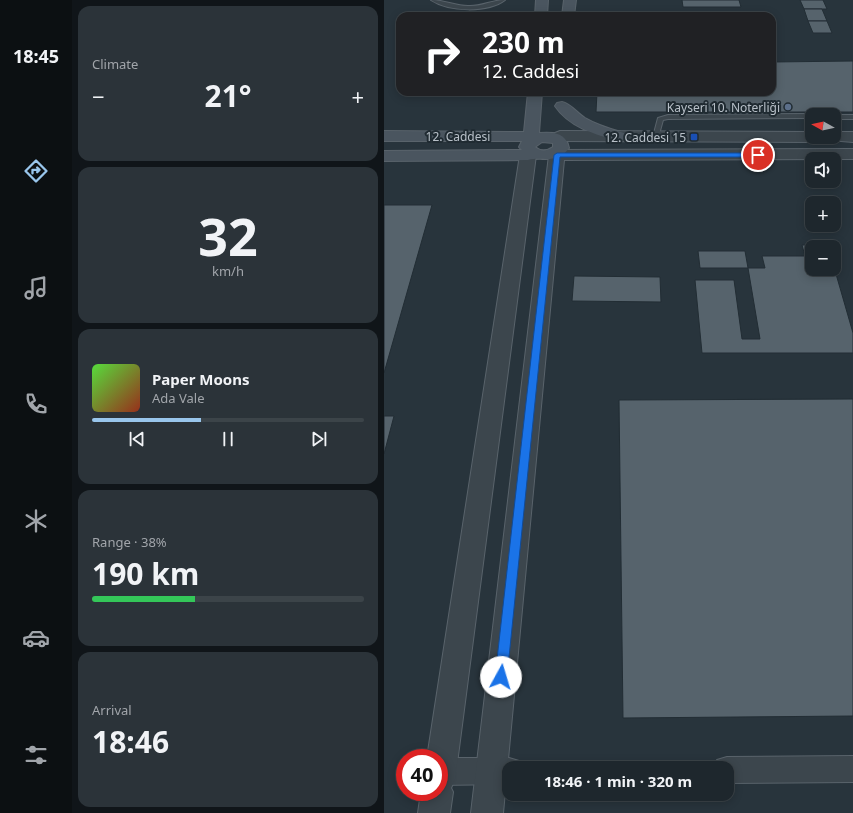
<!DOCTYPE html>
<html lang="en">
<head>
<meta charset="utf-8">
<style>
  :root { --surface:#1e272d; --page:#2b3339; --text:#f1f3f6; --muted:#a1a5aa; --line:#3c4449; --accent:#99c6ec }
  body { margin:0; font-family:"Noto Sans",sans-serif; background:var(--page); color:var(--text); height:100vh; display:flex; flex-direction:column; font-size:15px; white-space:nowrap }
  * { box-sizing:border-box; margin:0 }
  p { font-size:13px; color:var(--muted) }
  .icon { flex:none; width:22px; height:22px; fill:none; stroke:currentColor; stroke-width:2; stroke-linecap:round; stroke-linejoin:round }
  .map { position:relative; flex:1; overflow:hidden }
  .side { display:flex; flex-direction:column; gap:6px; padding:6px; background:#101519; width:312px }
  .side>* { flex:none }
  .banner { position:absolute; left:12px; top:12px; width:380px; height:84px; border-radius:12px; box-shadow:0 2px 10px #0003,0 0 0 1px var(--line); background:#202124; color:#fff; overflow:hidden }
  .needle { width:26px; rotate:278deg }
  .controls { position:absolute; left:421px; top:108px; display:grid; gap:8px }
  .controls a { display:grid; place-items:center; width:36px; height:36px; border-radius:8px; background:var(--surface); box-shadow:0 2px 10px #0003,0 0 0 1px var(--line); font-size:20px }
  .speed { position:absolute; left:12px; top:749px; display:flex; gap:8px; font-size:20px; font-weight:700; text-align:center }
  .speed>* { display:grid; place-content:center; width:52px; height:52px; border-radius:50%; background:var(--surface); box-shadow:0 2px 10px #0003,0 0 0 1px var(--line); line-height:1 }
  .speed .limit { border:6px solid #d22; background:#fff; color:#111 }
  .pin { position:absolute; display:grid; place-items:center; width:34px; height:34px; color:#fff; margin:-17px; border:2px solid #fff; border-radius:50%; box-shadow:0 1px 4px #0007 }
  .me { position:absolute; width:44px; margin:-22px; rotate:6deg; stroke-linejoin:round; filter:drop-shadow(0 0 3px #0008) }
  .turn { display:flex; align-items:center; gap:14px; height:84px; padding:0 20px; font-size:18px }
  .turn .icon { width:52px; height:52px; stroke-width:2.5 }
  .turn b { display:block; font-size:28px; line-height:34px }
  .big { font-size:30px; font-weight:700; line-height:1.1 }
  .side .widget { flex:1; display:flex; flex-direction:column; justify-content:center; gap:6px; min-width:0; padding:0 14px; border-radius:12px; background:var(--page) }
  .side .dial { align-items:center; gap:0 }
  .dial b { font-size:52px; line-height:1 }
  .song { display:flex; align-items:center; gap:12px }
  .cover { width:48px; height:48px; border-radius:6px; background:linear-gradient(135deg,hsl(110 70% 55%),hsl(10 70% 35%)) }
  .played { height:4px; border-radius:2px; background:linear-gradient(90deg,var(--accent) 40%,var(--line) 40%) }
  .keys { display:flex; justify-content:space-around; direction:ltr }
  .heat { display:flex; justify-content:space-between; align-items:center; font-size:22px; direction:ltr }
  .charge { height:6px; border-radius:3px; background:linear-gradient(90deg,#34c759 38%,var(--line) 0) }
  .trip { position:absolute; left:118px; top:761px; width:232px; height:40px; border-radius:12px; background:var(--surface); box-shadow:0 2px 10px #0003,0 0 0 1px var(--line); font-weight:700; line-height:40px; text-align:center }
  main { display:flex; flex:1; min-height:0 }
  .dock { display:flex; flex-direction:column; width:72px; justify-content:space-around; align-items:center; background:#0c1012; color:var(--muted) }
  .dock .icon { width:28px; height:28px }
  .dock .active { color:var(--accent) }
  .dock b { font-size:18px; color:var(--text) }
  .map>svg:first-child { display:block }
  .building { fill:#56636c; stroke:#222d34 }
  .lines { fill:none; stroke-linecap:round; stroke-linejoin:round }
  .service-casing { stroke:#59636b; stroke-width:2 }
  .minor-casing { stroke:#59636b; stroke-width:2 }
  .tertiary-casing { stroke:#59636b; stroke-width:2 }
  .secondary-casing { stroke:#59636b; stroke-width:2 }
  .service { fill:#3c464d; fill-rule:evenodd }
  .minor { fill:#3c464d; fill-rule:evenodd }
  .tertiary { fill:#3c464d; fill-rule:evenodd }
  .secondary { fill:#4a555f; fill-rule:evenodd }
  .route { fill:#1a73e8; stroke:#114b97 }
  .service-dot { fill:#5c6f8a; stroke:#202b32; stroke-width:1.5 }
  .transit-dot { fill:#1a4fb4; stroke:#202b32; stroke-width:1.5 }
  .labels { text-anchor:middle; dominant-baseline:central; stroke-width:4; stroke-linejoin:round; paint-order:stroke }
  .far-poi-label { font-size:12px; fill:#b8c0c8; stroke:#202b32; text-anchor:end }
  .far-street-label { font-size:12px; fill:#b8c0c8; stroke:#202b32 }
</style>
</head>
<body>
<main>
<nav class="dock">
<b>18:45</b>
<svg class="icon active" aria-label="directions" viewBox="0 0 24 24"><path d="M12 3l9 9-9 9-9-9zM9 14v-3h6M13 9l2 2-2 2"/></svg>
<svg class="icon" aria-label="music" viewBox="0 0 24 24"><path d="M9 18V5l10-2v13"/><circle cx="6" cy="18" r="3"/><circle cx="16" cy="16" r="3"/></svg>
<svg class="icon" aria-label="phone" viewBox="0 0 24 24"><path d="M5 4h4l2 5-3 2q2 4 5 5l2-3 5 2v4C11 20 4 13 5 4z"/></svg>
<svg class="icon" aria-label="climate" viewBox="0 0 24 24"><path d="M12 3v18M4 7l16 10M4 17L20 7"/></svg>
<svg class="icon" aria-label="car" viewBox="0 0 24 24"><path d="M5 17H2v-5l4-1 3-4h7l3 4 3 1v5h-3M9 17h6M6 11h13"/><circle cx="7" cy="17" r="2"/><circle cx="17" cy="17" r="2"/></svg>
<svg class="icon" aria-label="filters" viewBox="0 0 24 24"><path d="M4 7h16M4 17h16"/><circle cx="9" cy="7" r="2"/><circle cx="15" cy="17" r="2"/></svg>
</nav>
<section class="side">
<div class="widget"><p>Climate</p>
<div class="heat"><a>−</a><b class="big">21°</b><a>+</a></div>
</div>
<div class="widget dial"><b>32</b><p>km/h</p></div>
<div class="widget">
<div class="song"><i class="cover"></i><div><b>Paper Moons</b><p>Ada Vale</p></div></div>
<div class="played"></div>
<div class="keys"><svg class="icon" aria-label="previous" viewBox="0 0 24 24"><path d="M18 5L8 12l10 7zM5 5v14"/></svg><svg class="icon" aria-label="pause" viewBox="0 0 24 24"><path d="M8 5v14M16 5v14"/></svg><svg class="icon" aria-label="next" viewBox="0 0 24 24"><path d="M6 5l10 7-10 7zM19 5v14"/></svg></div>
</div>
<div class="widget"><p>Range · 38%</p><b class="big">190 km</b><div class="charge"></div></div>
<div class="widget"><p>Arrival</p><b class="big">18:46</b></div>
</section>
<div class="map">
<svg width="469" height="813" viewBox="0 0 469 813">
  <rect width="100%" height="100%" fill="#28343c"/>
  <g class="building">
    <polygon points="298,0 355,0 357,7 299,7"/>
    <polygon points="416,0 439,0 443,9 420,9"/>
    <polygon points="420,9 438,9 443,21 424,21"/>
    <polygon points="307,12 358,12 359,16 308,16"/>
    <polygon points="424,21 443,21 448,33 429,33"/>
    <polygon points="469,61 469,112 212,112 213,92 388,92 388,62"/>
    <polygon points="0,205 48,205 0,373"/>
    <polygon points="418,245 444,245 444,247 428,247 428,269 450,269 450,267 469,333 469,353 318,353 311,280 350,280 358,339 376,339 364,268 381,268 378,256 421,256"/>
    <polygon points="314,251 361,251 364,268 316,268"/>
    <polygon points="190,276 276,277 277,302 188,301"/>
    <polygon points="469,399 469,716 239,718 235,400"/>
    <polygon points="0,416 10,416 0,454"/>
  </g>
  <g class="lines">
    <g class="service-casing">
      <g id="service">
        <path d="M47 0C60 0 71 6 84 6 97 7 108 0 121 0 104 13 65 12 47 0Z"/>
        <polygon points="428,114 431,115 428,115 428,118 284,119 279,120 274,138 269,137 274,118 284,115"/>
        <rect x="450" y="115" width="19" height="4"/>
      </g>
    </g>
    <g class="minor-casing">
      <g id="minor">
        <polygon points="469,756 469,782 343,783 343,768 330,768 333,760 343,757"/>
        <polygon points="125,758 135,761 137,768 125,768 125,784 55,785 56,758"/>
      </g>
    </g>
    <g class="tertiary-casing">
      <g id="tertiary">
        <polygon points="176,131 428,132 428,137 436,137 433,140 428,142 176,141 171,139 168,136 171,133"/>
        <polygon points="450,132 469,132 469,142 445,140 442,137 450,137"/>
        <polygon points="469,149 469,159 180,160 119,813 87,813 165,155 167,152 173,150"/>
        <polygon points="144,150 150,152 152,155 71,779 67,788 69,792 66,813 34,813 37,792 55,792 55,758 43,758 136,155 138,152"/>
      </g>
    </g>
    <g class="secondary-casing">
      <g id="secondary">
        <polygon points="152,0 164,0 163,16 151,16"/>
        <polygon points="180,0 192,0 190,16 178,16"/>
        <path d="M144 92H158L155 133C169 132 182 132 185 148 173 165 159 156 144 160L0 161V151L138 150 135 147 138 141H0V131L140 132ZM158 142 169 143V147C163 151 157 152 151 147Z"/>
        <path d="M178 102C187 104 193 113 201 118 213 125 227 129 240 133L243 136 240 139 235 141C212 135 185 127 171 106L173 103Z"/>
      </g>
    </g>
    <use href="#service" class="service"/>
    <use href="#minor" class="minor"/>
    <use href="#tertiary" class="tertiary"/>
    <use href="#secondary" class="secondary"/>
  </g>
  <polygon class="route" points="173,153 374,153 377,155 374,157 176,157 123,677 121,681 117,683 113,681 111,677 170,155"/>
  <circle class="service-dot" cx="404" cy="107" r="4"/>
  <rect class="transit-dot" x="306" y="133" width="8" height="8" rx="2"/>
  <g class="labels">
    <g class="far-poi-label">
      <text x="396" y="107">Kayseri 10. Noterliği</text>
      <text x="302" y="137">12. Caddesi 15</text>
    </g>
    <g class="far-street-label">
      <text x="74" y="136">12. Caddesi</text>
    </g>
  </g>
</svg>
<div class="controls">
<a><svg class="needle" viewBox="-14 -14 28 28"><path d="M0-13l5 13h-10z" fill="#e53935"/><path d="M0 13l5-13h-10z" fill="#a1a5aa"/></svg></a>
<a><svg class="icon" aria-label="sound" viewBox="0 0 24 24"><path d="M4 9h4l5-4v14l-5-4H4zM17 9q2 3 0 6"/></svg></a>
<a>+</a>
<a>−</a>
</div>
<div class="speed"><div class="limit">40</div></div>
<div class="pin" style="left:374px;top:155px;background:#d93025"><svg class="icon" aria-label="arrive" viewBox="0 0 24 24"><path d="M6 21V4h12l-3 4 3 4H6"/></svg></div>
<svg class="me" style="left:117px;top:677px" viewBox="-20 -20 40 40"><circle r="19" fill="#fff"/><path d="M0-13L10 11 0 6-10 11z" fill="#1a73e8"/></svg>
<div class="trip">18:46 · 1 min · 320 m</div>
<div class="banner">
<div class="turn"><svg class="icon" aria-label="right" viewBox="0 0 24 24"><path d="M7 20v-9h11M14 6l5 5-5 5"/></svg><div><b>230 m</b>12. Caddesi</div></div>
</div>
</div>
</main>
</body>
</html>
